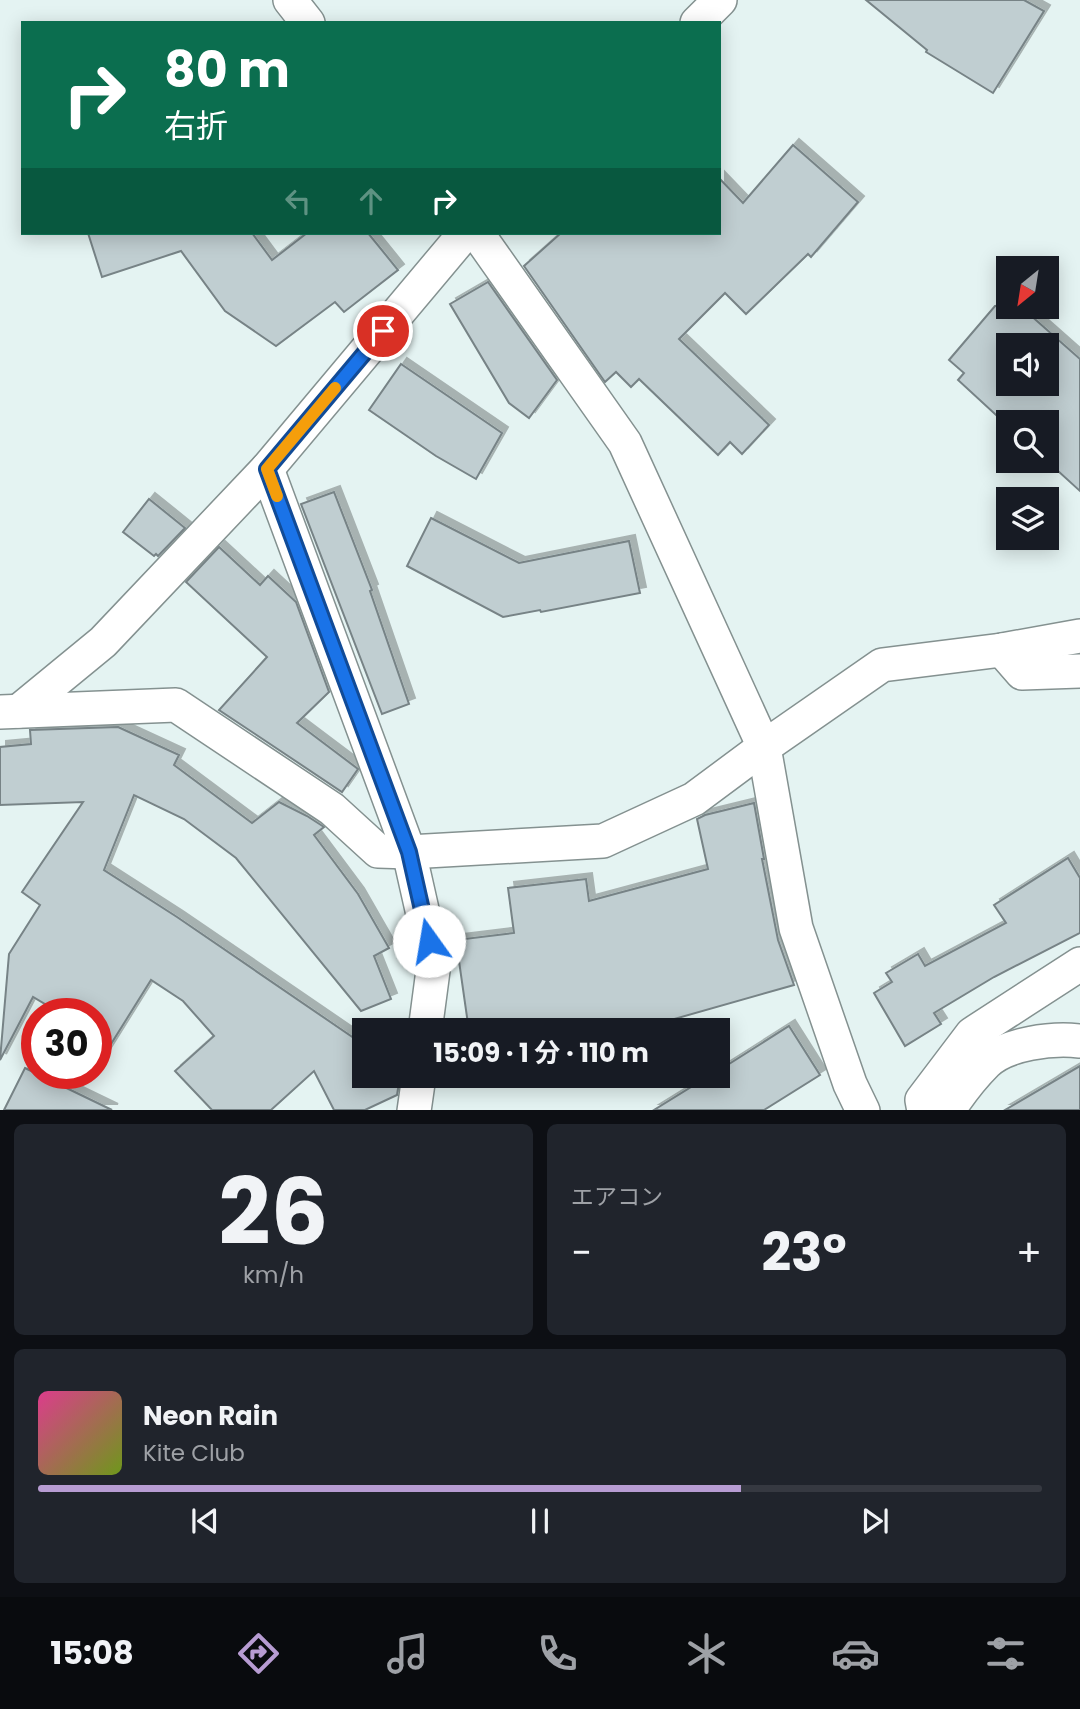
<!DOCTYPE html>
<html lang="ja">
<head>
<meta charset="utf-8">
<style>
  :root { --surface:#171b24; --page:#20242c; --text:#f1f3f6; --muted:#9ea1a6; --line:#363941; --accent:#b79cd2 }
  body { margin:0; font-family:Poppins,"Noto Sans JP",sans-serif; background:var(--page); color:var(--text); height:100vh; display:flex; flex-direction:column; font-size:26px; white-space:nowrap }
  * { box-sizing:border-box; margin:0 }
  p { font-size:23px; color:var(--muted) }
  .icon { flex:none; width:38px; height:38px; fill:none; stroke:currentColor; stroke-width:2; stroke-linecap:round; stroke-linejoin:round }
  .map { position:relative; height:1110px; overflow:hidden }
  .sheet { display:flex; flex-direction:column; gap:14px; padding:14px; background:#0d0f14; flex:1 }
  .sheet>* { flex:none }
  .guide { position:absolute; left:21px; top:21px; width:700px; height:214px; border-radius:0px; box-shadow:0 4px 18px #0003; background:#0b6e4f; color:#fff; overflow:hidden }
  .needle { width:46px; rotate:210deg }
  .fabs { position:absolute; left:996px; top:256px; display:grid; gap:14px }
  .fabs a { display:grid; place-items:center; width:63px; height:63px; border-radius:0px; background:var(--surface); box-shadow:0 4px 18px #0003; font-size:35px }
  .speed { position:absolute; left:21px; top:998px; display:flex; gap:14px; font-size:35px; font-weight:700; text-align:center }
  .speed>* { display:grid; place-content:center; width:91px; height:91px; border-radius:50%; background:var(--surface); box-shadow:0 4px 18px #0003; line-height:1 }
  .speed .limit { border:10px solid #d22; background:#fff; color:#111 }
  .pin { position:absolute; display:grid; place-items:center; width:60px; height:60px; color:#fff; margin:-30px; border:4px solid #fff; border-radius:50%; box-shadow:0 2px 7px #0007 }
  .me { position:absolute; width:77px; margin:-38px; rotate:347deg; stroke-linejoin:round; filter:drop-shadow(0 0 5px #0008) }
  .turn { display:flex; align-items:center; gap:24px; height:147px; padding:0 28px; font-size:32px }
  .turn .icon { width:91px; height:91px; stroke-width:2.5 }
  .turn b { display:block; font-size:49px; line-height:60px }
  .lanes { display:flex; align-items:center; height:66px; padding:0 28px; background:#0003; justify-content:center; gap:35px; direction:ltr }
  .lanes .off { opacity:.35 }
  .big { font-size:52px; font-weight:700; line-height:1.1 }
  .sheet .tile { flex:1; display:flex; flex-direction:column; justify-content:center; gap:10px; min-width:0; padding:0 24px; border-radius:10px; background:var(--page) }
  .sheet .dial { align-items:center; gap:0 }
  .dial b { font-size:91px; line-height:1 }
  .song { display:flex; align-items:center; gap:21px }
  .cover { width:84px; height:84px; border-radius:10px; background:linear-gradient(135deg,hsl(330 70% 55%),hsl(80 70% 35%)) }
  .played { height:7px; border-radius:4px; background:linear-gradient(90deg,var(--accent) 70%,var(--line) 70%) }
  .keys { display:flex; justify-content:space-around; direction:ltr }
  .heat { display:flex; justify-content:space-between; align-items:center; font-size:38px; direction:ltr }
  .sheet .tiles { flex:1; display:grid; gap:14px; grid-template-columns:1fr 1fr }
  .tile:last-child { grid-column:span 2 }
  .trip { position:absolute; left:352px; top:1018px; width:378px; height:70px; border-radius:0px; background:var(--surface); box-shadow:0 4px 18px #0003; font-weight:700; line-height:70px; text-align:center }
  .tabs { display:flex; height:112px; justify-content:space-around; align-items:center; background:#090b0e; color:var(--muted) }
  .tabs .icon { width:49px; height:49px }
  .tabs .active { color:var(--accent) }
  .tabs b { font-size:32px; color:var(--text) }
  .map>svg:first-child { display:block }
  .building { fill:#c0ced1; stroke:#778386; stroke-width:2; fill-rule:evenodd; filter:url(#shadow) }
  .lines { fill:none; stroke-linecap:round; stroke-linejoin:round }
  .minor-casing { stroke:#849190; stroke-width:36 }
  .minor { stroke:#fff; stroke-width:33 }
  .route-casing { stroke:#114b97; stroke-width:18 }
  .route { stroke:#1a73e8; stroke-width:12 }
  .slow { stroke:#f59e0b; stroke-width:12 }
</style>
</head>
<body>
<div class="map">
<svg width="1080" height="1111" viewBox="0 0 1080 1111">
  <defs>
    <filter id="shadow"><feDropShadow dx="6" dy="-6" stdDeviation="0" flood-color="#0004"/></filter>
  </defs>
  <rect width="100%" height="100%" fill="#e4f3f2"/>
  <g class="building">
    <polygon points="866,0 1024,0 1044,11 993,93 926,52 927,50"/>
    <polygon points="793,145 858,202 811,257 808,254 746,314 725,293 679,339 769,425 742,454 730,442 718,455 639,379 631,387 616,372 605,382 524,266 561,233 719,233 719,178 743,203"/>
    <polygon points="88,233 252,233 272,260 307,233 368,233 398,270 344,312 335,302 276,346 225,311 181,251 102,277"/>
    <polygon points="488,282 557,380 529,418 509,403 450,304"/>
    <path d="M995 306H1020L1080 359V491L1046 460V422H1008V426L958 380 964 373 949 360ZM1008 345H1046V383H1008Z"/>
    <polygon points="401,364 502,433 476,479 436,456 369,410"/>
    <polygon points="334,492 372,590 370,591 409,704 382,714 301,504"/>
    <polygon points="149,499 185,528 158,556 156,554 154,556 123,532"/>
    <polygon points="431,518 519,563 629,541 640,593 541,612 540,610 503,617 407,566"/>
    <polygon points="219,547 260,585 268,576 296,602 329,692 297,723 358,769 342,792 219,710 267,657 186,582"/>
    <polygon points="118,727 179,755 174,765 252,823 279,802 307,816 324,827 314,835 358,894 389,948 374,956 391,999 361,1011 236,858 184,819 134,795 104,870 177,917 364,1045 364,1076 400,1076 397,1095 365,1110 334,1110 314,1071 271,1110 212,1110 175,1071 214,1036 183,1001 151,980 96,1068 96,1013 60,1013 33,997 0,1060 9,954 40,905 22,892 83,802 0,805 0,747 31,744 30,730"/>
    <polygon points="754,803 764,859 762,859 778,940 794,985 632,1031 469,1031 456,940 514,933 508,888 586,879 589,901 708,869 697,819 705,815"/>
    <polygon points="1068,858 1080,878 1080,933 994,977 934,1013 941,1024 905,1046 874,993 892,982 886,973 918,954 925,966 1006,923 994,905"/>
    <polygon points="789,1026 820,1075 764,1110 654,1110 709,1076 718,1076 718,1071"/>
    <polygon points="1080,1066 1080,1110 1005,1110"/>
    <polygon points="25,1068 112,1110 4,1110"/>
  </g>
  <g class="lines">
    <g class="minor-casing">
      <g id="minor">
        <polyline points="290,0 308,23"/>
        <polyline points="697,23 720,0"/>
        <polyline points="477,233 625,443 764,747 796,928 850,1084 863,1111"/>
        <polyline points="267,469 409,852 434,963 425,1031"/>
        <polyline points="1002,650 1022,673 1080,671"/>
        <polyline points="19,711 103,642 267,469 465,233"/>
        <polyline points="0,712 176,705 332,809 378,851 409,852 603,841 694,799 764,747 882,665 1002,650 1080,636"/>
        <polyline points="414,1111 419,1076"/>
        <polyline points="924,1111 922,1100 972,1034 1080,964"/>
        <path d="M948 1111C959 1094 972 1077 986 1063 1007 1043 1052 1038 1080 1041"/>
      </g>
    </g>
    <use href="#minor" class="minor"/>
  </g>
  <g class="lines">
    <g class="route-casing">
      <polyline id="route" points="383,331 267,469 409,852 429,941"/>
    </g>
    <use href="#route" class="route"/>
    <polyline class="slow" points="277,496 267,469 335,388"/>
  </g>
</svg>
<div class="fabs">
<a><svg class="needle" viewBox="-14 -14 28 28"><path d="M0-13l5 13h-10z" fill="#e53935"/><path d="M0 13l5-13h-10z" fill="#9ea1a6"/></svg></a>
<a><svg class="icon" aria-label="sound" viewBox="0 0 24 24"><path d="M4 9h4l5-4v14l-5-4H4zM17 9q2 3 0 6"/></svg></a>
<a><svg class="icon" aria-label="search" viewBox="0 0 24 24"><circle cx="10" cy="10" r="6"/><path d="M15 15l6 6"/></svg></a>
<a><svg class="icon" aria-label="layers" viewBox="0 0 24 24"><path d="M12 4l9 5-9 5-9-5zM3 14l9 5 9-5"/></svg></a>
</div>
<div class="speed"><div class="limit">30</div></div>
<div class="pin" style="left:383px;top:331px;background:#d93025"><svg class="icon" aria-label="arrive" viewBox="0 0 24 24"><path d="M6 21V4h12l-3 4 3 4H6"/></svg></div>
<svg class="me" style="left:429px;top:941px" viewBox="-20 -20 40 40"><circle r="19" fill="#fff"/><path d="M0-13L10 11 0 6-10 11z" fill="#1a73e8"/></svg>
<div class="trip">15:09 · 1 分 · 110 m</div>
<div class="guide">
<div class="turn"><svg class="icon" aria-label="right" viewBox="0 0 24 24"><path d="M7 20v-9h11M14 6l5 5-5 5"/></svg><div><b>80 m</b>右折</div></div>
<div class="lanes"><svg class="icon off" aria-label="left" viewBox="0 0 24 24"><path d="M17 20v-9H6M10 6l-5 5 5 5"/></svg><svg class="icon off" aria-label="ahead" viewBox="0 0 24 24"><path d="M12 20V5M6 11l6-6 6 6"/></svg><svg class="icon" aria-label="right" viewBox="0 0 24 24"><path d="M7 20v-9h11M14 6l5 5-5 5"/></svg></div>
</div>
</div>
<section class="sheet">
<div class="tiles">
<div class="tile dial"><b>26</b><p>km/h</p></div>
<div class="tile"><p>エアコン</p>
<div class="heat"><a>−</a><b class="big">23°</b><a>+</a></div>
</div>
<div class="tile">
<div class="song"><i class="cover"></i><div><b>Neon Rain</b><p>Kite Club</p></div></div>
<div class="played"></div>
<div class="keys"><svg class="icon" aria-label="previous" viewBox="0 0 24 24"><path d="M18 5L8 12l10 7zM5 5v14"/></svg><svg class="icon" aria-label="pause" viewBox="0 0 24 24"><path d="M8 5v14M16 5v14"/></svg><svg class="icon" aria-label="next" viewBox="0 0 24 24"><path d="M6 5l10 7-10 7zM19 5v14"/></svg></div>
</div>
</div>
</section>
<nav class="tabs">
<b>15:08</b>
<svg class="icon active" aria-label="directions" viewBox="0 0 24 24"><path d="M12 3l9 9-9 9-9-9zM9 14v-3h6M13 9l2 2-2 2"/></svg>
<svg class="icon" aria-label="music" viewBox="0 0 24 24"><path d="M9 18V5l10-2v13"/><circle cx="6" cy="18" r="3"/><circle cx="16" cy="16" r="3"/></svg>
<svg class="icon" aria-label="phone" viewBox="0 0 24 24"><path d="M5 4h4l2 5-3 2q2 4 5 5l2-3 5 2v4C11 20 4 13 5 4z"/></svg>
<svg class="icon" aria-label="climate" viewBox="0 0 24 24"><path d="M12 3v18M4 7l16 10M4 17L20 7"/></svg>
<svg class="icon" aria-label="car" viewBox="0 0 24 24"><path d="M5 17H2v-5l4-1 3-4h7l3 4 3 1v5h-3M9 17h6M6 11h13"/><circle cx="7" cy="17" r="2"/><circle cx="17" cy="17" r="2"/></svg>
<svg class="icon" aria-label="filters" viewBox="0 0 24 24"><path d="M4 7h16M4 17h16"/><circle cx="9" cy="7" r="2"/><circle cx="15" cy="17" r="2"/></svg>
</nav>
</body>
</html>
